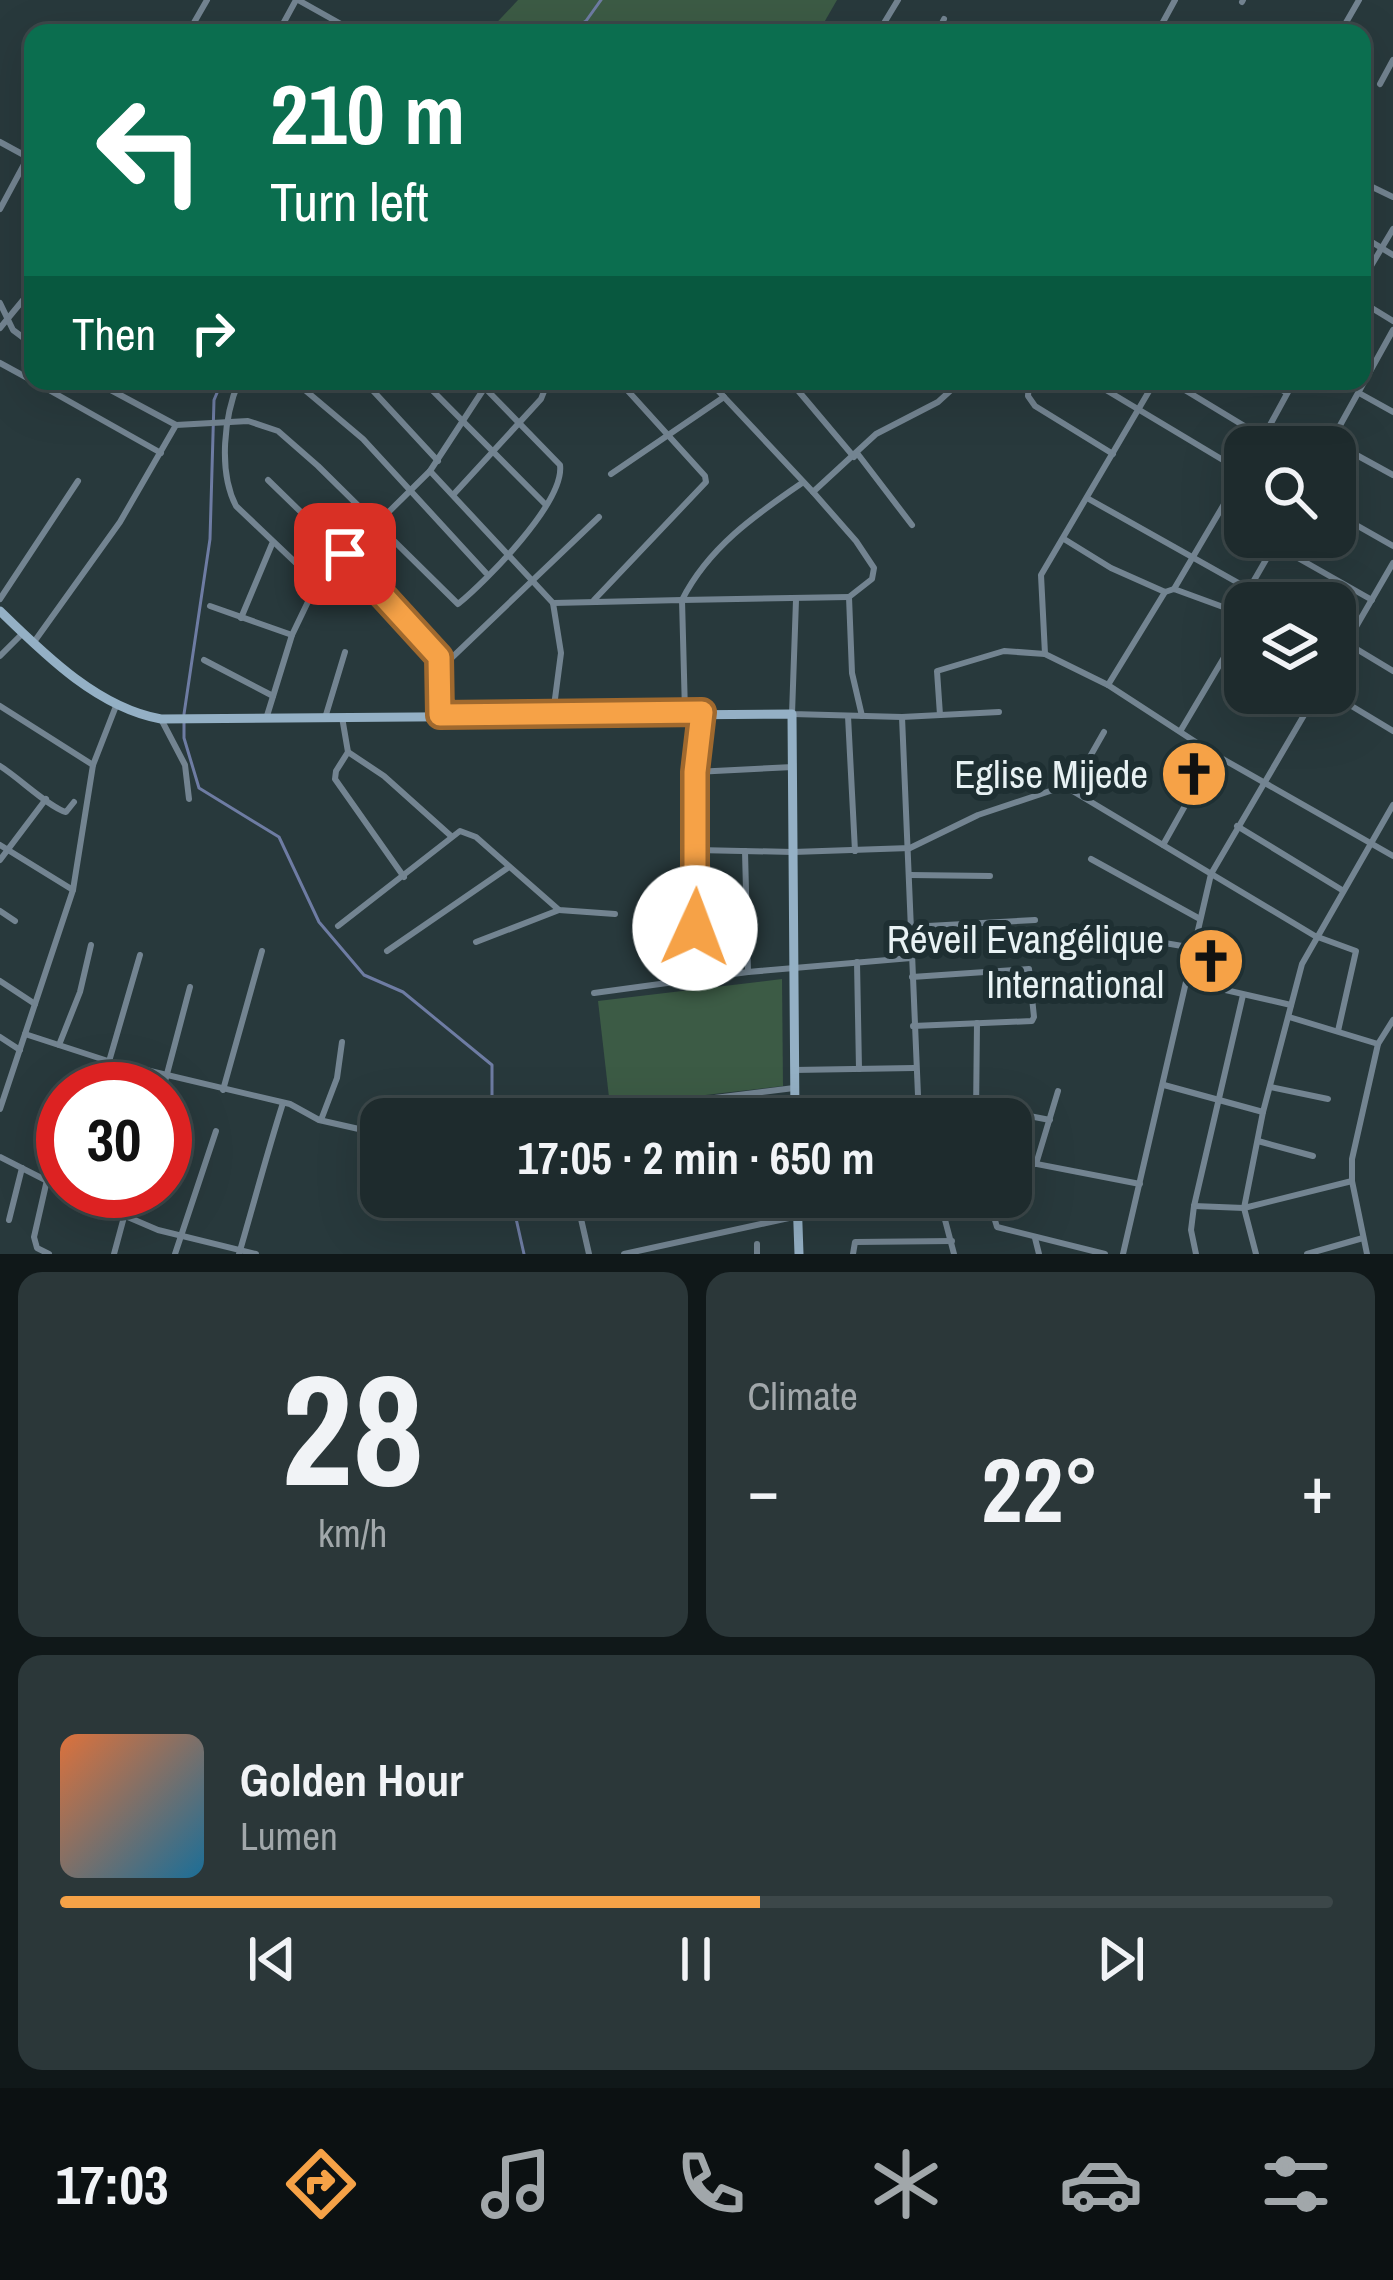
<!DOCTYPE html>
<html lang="en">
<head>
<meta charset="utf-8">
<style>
  :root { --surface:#1e2b2d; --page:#2b3739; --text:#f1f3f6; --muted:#a1a7aa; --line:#3c4749; --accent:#f6a247 }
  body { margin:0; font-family:"Archivo Narrow",sans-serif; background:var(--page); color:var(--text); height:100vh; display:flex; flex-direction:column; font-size:45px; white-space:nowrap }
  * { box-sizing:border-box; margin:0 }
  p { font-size:39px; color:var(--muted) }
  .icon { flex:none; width:66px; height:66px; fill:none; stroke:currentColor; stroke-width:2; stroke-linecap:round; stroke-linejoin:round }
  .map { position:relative; height:1254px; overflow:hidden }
  .drawer { display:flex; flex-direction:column; gap:18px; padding:18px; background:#101819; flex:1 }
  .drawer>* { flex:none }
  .hud { position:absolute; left:24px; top:24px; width:1347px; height:366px; border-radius:24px; box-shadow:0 12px 48px #0002,0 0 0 3px var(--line); background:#0b6e4f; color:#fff; overflow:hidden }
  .controls { position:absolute; left:1224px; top:426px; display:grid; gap:24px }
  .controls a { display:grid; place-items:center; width:132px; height:132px; border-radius:24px; background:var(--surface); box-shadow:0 12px 48px #0002,0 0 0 3px var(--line); font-size:60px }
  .speed { position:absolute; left:36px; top:1062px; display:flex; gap:24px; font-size:60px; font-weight:700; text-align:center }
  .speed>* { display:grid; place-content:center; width:156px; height:156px; border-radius:50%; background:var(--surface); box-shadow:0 12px 48px #0002,0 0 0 3px var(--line); line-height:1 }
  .speed .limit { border:18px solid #d22; background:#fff; color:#111 }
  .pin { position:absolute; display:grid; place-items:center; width:102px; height:102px; color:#fff; margin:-51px; border-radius:24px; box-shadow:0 6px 18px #0006 }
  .me { position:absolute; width:132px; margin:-66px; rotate:2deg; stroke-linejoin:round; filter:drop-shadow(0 0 9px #0008) }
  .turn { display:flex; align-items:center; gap:42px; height:252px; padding:0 48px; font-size:54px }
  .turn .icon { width:156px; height:156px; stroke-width:2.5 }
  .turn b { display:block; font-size:84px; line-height:102px }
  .then { display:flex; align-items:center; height:114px; padding:0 48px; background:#0003; gap:24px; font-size:45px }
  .big { font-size:90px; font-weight:800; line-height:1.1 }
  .drawer .tile { flex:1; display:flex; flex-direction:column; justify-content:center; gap:18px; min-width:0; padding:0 42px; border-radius:24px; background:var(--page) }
  .drawer .dial { align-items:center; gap:0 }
  .dial b { font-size:156px; line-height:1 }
  .song { display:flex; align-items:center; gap:36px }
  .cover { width:144px; height:144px; border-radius:18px; background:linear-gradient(135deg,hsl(20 70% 55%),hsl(200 70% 35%)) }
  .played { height:12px; border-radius:6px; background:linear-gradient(90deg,var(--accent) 55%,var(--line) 55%) }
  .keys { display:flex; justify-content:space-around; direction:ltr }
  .heat { display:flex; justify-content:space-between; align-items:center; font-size:66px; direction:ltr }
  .drawer .tiles { flex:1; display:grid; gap:18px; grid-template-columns:1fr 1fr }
  .tile:last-child { grid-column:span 2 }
  .trip { position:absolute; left:360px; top:1098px; width:672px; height:120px; border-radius:24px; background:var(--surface); box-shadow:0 12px 48px #0002,0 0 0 3px var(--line); font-weight:800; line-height:120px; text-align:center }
  .tab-bar { display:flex; height:192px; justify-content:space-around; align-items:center; background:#0c1112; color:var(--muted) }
  .tab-bar .icon { width:84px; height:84px }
  .tab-bar .on { color:var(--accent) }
  .tab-bar b { font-size:54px; color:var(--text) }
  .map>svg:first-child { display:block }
  .green { fill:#3c5b45 }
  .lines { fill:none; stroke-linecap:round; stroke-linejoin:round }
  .stream { stroke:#6e7ca3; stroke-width:3 }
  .street { stroke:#738491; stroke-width:6 }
  .secondary { stroke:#94b0c5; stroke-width:9 }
  .route-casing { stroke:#a0692e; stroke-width:30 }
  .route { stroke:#f6a247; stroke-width:21 }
  .labels { text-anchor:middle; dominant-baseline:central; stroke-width:12; stroke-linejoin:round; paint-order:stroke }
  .poi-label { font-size:39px; fill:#e8f2f4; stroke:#1e2f32; text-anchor:end }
</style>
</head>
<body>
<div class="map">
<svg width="1393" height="1254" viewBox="0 0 1393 1254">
  <rect width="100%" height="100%" fill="#28393c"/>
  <g class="green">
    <polygon points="518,0 837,0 818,33 487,33"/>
    <polygon points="782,979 783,1086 610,1106 598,1001"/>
  </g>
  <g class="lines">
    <g class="stream">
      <polyline points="566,33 586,21 601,0"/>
      <polyline points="184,714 210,539 214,400 222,381"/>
      <polyline points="184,723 184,738 199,788 279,837 319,922 364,975 403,992 492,1065 492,1111 485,1119"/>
      <polyline points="502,1197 515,1214 524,1254"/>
    </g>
    <g class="street">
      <polyline points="298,0 357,33"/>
      <polyline points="1242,2 1243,0"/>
      <polyline points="188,33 207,0"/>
      <polyline points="278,33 296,0"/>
      <polyline points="878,33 898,0"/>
      <polyline points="937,33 944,19"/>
      <polyline points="1157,33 1175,0"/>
      <polyline points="1340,33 1359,0"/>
      <polyline points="1380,84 1393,60"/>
      <polyline points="0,142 33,160"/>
      <polyline points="1362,182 1393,197"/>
      <polyline points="0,209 28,157"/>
      <polyline points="1362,236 1393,255"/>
      <polyline points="1362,281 1393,229"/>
      <polyline points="1362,302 1393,321"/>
      <polyline points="0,303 13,330 33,345"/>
      <polyline points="0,328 33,288"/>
      <polyline points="0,363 33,381"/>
      <polyline points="33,381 161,453"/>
      <path d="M94 381 176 425 248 421 278 431 318 466 458 604C486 581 565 502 560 465L485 388"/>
      <path d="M239 381C224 416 218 471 236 506L317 583"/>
      <polyline points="364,381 438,461"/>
      <polyline points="423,381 546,505"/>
      <polyline points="709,381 813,492 856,541 874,568 872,579 849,597 852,673 862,716"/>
      <polyline points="790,381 854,457"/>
      <polyline points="1029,381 1028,396 1035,406 1113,454"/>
      <polyline points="1091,381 1243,472"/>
      <polyline points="1155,381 1041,575 1045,654 1108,685 1214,754 1393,856"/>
      <polyline points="1170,381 1279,447"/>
      <polyline points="1267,381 1287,393"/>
      <polyline points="299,385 363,439 486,573"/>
      <polyline points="1359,393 1393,412"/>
      <polyline points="1331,441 1393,475"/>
      <polyline points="1258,447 1294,381"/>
      <polyline points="1328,447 1393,330"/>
      <polyline points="857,453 912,525"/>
      <polyline points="430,471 553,603 561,653 553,714"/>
      <polyline points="611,474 724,397"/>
      <polyline points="268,480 345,555 435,651 440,661 440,715"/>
      <path d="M802 483C755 515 708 548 682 600L849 597"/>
      <polyline points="813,492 876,434 938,402 961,381"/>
      <polyline points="453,495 541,399 545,389 539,381"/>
      <polyline points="1087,498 1274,603"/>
      <polyline points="1335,513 1393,546"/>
      <polyline points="1064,539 1111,568 1165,592 1174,589 1245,615"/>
      <polyline points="1275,545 1372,600"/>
      <polyline points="1174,589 1243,472"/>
      <polyline points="1249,589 1279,537"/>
      <polyline points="0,599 78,481"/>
      <polyline points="594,600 706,482 705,476 619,381"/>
      <polyline points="796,600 792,714 902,717 999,712"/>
      <polyline points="553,603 682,600 685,712"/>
      <polyline points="210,606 292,635"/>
      <polyline points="241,618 272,544"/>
      <polyline points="1335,636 1393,671"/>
      <polyline points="34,642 120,522 176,425"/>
      <polyline points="0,656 23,633"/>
      <polyline points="204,660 273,696"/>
      <polyline points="1335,663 1393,563"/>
      <polyline points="441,668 599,517"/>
      <polyline points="1108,685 1165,592"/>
      <polyline points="1330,693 1393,731"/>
      <polyline points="0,706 93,765"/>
      <polyline points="702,712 695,772 793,767"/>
      <polyline points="940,715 937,671 1004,651 1045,654"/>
      <polyline points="848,716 855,851"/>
      <polyline points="342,717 348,752 336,771 335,779 404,877"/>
      <polyline points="902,717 919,1119"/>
      <polyline points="325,718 345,652"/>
      <polyline points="161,719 185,765 189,799"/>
      <polyline points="266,719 292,635 317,583 430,471 489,381"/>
      <polyline points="1181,730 1245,622"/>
      <polyline points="348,752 384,776 451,836"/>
      <path d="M0 766C18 777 50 808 66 812L74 802"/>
      <polyline points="1071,790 1104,732"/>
      <polyline points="1237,826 1342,890"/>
      <polyline points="0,845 73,890"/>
      <polyline points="1163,845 1214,754"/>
      <polyline points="697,850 793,852 910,848 978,815 1056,789 1071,790 1315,936 1356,951 1338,1031"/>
      <polyline points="745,851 748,972"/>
      <polyline points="1091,859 1200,919"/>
      <polyline points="0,860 46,799"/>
      <polyline points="910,875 990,876"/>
      <polyline points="0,911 15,921"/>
      <polyline points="338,926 460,831 476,837 559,910 615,914"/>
      <polyline points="910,927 1035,920"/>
      <polyline points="1147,940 1194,948"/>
      <polyline points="476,942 559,910"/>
      <polyline points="387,951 509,867"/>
      <polyline points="857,962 859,1069"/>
      <polyline points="912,977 1029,969 1034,1017 1032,1021 913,1026"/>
      <polyline points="694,980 695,772"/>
      <polyline points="0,981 35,1004"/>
      <polyline points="1186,981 1291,1005"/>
      <polyline points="594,993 748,972 911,958"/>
      <polyline points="1289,1017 1378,1044"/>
      <polyline points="25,1034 108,1061 290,1104 319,1120 381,1134"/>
      <polyline points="0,1037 20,1050"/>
      <polyline points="59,1045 80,992 91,945"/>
      <polyline points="794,1070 914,1068"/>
      <polyline points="1164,1085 1263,1112"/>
      <polyline points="1270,1087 1328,1099"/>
      <polyline points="101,1089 140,955"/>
      <polyline points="163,1089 190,987"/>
      <polyline points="223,1090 262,951"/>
      <polyline points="0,1109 73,890 93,765 116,706"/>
      <polyline points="976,1115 977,1023"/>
      <polyline points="563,1117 794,1088"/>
      <polyline points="950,1119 1024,1115 1050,1120"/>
      <polyline points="321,1120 337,1078 342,1042"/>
      <polyline points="1258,1141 1313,1156"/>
      <polyline points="0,1157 63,1189"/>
      <polyline points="1011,1159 1140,1184"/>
      <polyline points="1036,1164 1058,1091"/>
      <polyline points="47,1180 34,1237 37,1248 49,1254"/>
      <polyline points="67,1191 158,1230 256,1254"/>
      <polyline points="939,1197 954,1254"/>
      <polyline points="988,1197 997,1227 1105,1254"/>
      <polyline points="1194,1206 1244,1208 1352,1181"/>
      <polyline points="9,1220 22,1168"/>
      <polyline points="1035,1238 1039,1254"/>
      <polyline points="757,1244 757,1254"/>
      <polyline points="114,1254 131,1191"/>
      <polyline points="175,1254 216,1131"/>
      <path d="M239 1254C254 1203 267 1153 283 1103"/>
      <polyline points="589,1254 579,1210 636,1197"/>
      <polyline points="624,1254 798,1216"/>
      <polyline points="853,1254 855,1242 952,1241"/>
      <polyline points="1123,1254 1211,874 1317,693"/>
      <polyline points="1196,1254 1191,1230 1194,1206 1243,995"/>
      <polyline points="1256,1254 1244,1208 1263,1112 1302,964 1393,805"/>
      <polyline points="1307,1254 1363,1238"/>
      <polyline points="1367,1254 1352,1181 1352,1159 1378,1044 1393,1020"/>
    </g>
    <g class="secondary">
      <path d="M0 611C44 654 98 708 161 719L792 714 795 1119"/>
      <polyline points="797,1197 799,1254"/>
    </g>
  </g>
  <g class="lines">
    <g class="route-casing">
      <polyline id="route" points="345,554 439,657 440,715 702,712 695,772 695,928"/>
    </g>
    <use href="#route" class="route"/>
  </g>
  <defs>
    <g id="church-disc" transform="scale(3.45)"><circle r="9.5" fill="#f6a247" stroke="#1e2f32"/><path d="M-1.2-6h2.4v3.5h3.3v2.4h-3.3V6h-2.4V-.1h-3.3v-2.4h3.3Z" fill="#111"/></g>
  </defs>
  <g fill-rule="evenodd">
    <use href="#church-disc" x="1194" y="774"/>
    <use href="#church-disc" x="1211" y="961"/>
  </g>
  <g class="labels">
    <g class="poi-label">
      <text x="1148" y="774">Eglise Mijede</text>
      <text x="1164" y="939">Réveil Evangélique<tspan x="1164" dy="45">International</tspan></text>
    </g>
  </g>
</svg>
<div class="controls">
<a><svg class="icon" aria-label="search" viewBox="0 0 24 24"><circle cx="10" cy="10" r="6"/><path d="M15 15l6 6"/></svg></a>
<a><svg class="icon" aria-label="layers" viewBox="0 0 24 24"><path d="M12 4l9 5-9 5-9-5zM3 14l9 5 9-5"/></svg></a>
</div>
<div class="speed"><div class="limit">30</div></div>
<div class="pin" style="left:345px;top:554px;background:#d93025"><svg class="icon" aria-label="arrive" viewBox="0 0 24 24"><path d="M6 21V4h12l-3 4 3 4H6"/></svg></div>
<svg class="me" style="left:695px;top:928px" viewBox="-20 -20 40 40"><circle r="19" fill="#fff"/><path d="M0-13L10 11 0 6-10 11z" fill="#f6a247"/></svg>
<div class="trip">17:05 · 2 min · 650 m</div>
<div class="hud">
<div class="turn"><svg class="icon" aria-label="left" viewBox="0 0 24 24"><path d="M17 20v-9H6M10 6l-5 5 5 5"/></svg><div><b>210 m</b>Turn left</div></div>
<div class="then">Then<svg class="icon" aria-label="right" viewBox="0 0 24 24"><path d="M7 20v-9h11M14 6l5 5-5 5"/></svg></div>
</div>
</div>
<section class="drawer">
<div class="tiles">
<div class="tile dial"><b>28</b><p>km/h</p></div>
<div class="tile"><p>Climate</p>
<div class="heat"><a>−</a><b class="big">22°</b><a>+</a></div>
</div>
<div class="tile">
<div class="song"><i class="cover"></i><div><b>Golden Hour</b><p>Lumen</p></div></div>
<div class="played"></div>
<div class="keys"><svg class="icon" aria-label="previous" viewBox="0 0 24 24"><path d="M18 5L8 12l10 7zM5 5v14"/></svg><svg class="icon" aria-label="pause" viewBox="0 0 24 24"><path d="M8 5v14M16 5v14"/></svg><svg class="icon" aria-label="next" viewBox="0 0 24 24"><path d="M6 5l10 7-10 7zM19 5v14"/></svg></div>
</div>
</div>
</section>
<nav class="tab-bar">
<b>17:03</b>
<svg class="icon on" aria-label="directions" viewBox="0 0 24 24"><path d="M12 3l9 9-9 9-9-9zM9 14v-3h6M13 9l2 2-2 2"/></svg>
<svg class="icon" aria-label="music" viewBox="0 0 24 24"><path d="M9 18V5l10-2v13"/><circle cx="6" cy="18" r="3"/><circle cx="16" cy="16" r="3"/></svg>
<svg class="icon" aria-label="phone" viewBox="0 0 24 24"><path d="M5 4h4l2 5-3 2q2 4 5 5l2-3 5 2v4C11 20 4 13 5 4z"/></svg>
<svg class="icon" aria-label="climate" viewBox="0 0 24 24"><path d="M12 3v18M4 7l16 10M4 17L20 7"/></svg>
<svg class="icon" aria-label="car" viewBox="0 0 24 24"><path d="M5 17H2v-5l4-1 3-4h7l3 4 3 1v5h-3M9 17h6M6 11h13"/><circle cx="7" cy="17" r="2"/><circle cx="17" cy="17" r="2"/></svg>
<svg class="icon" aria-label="filters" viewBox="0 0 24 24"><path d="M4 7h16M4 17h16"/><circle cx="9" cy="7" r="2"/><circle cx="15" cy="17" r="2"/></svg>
</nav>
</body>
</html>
